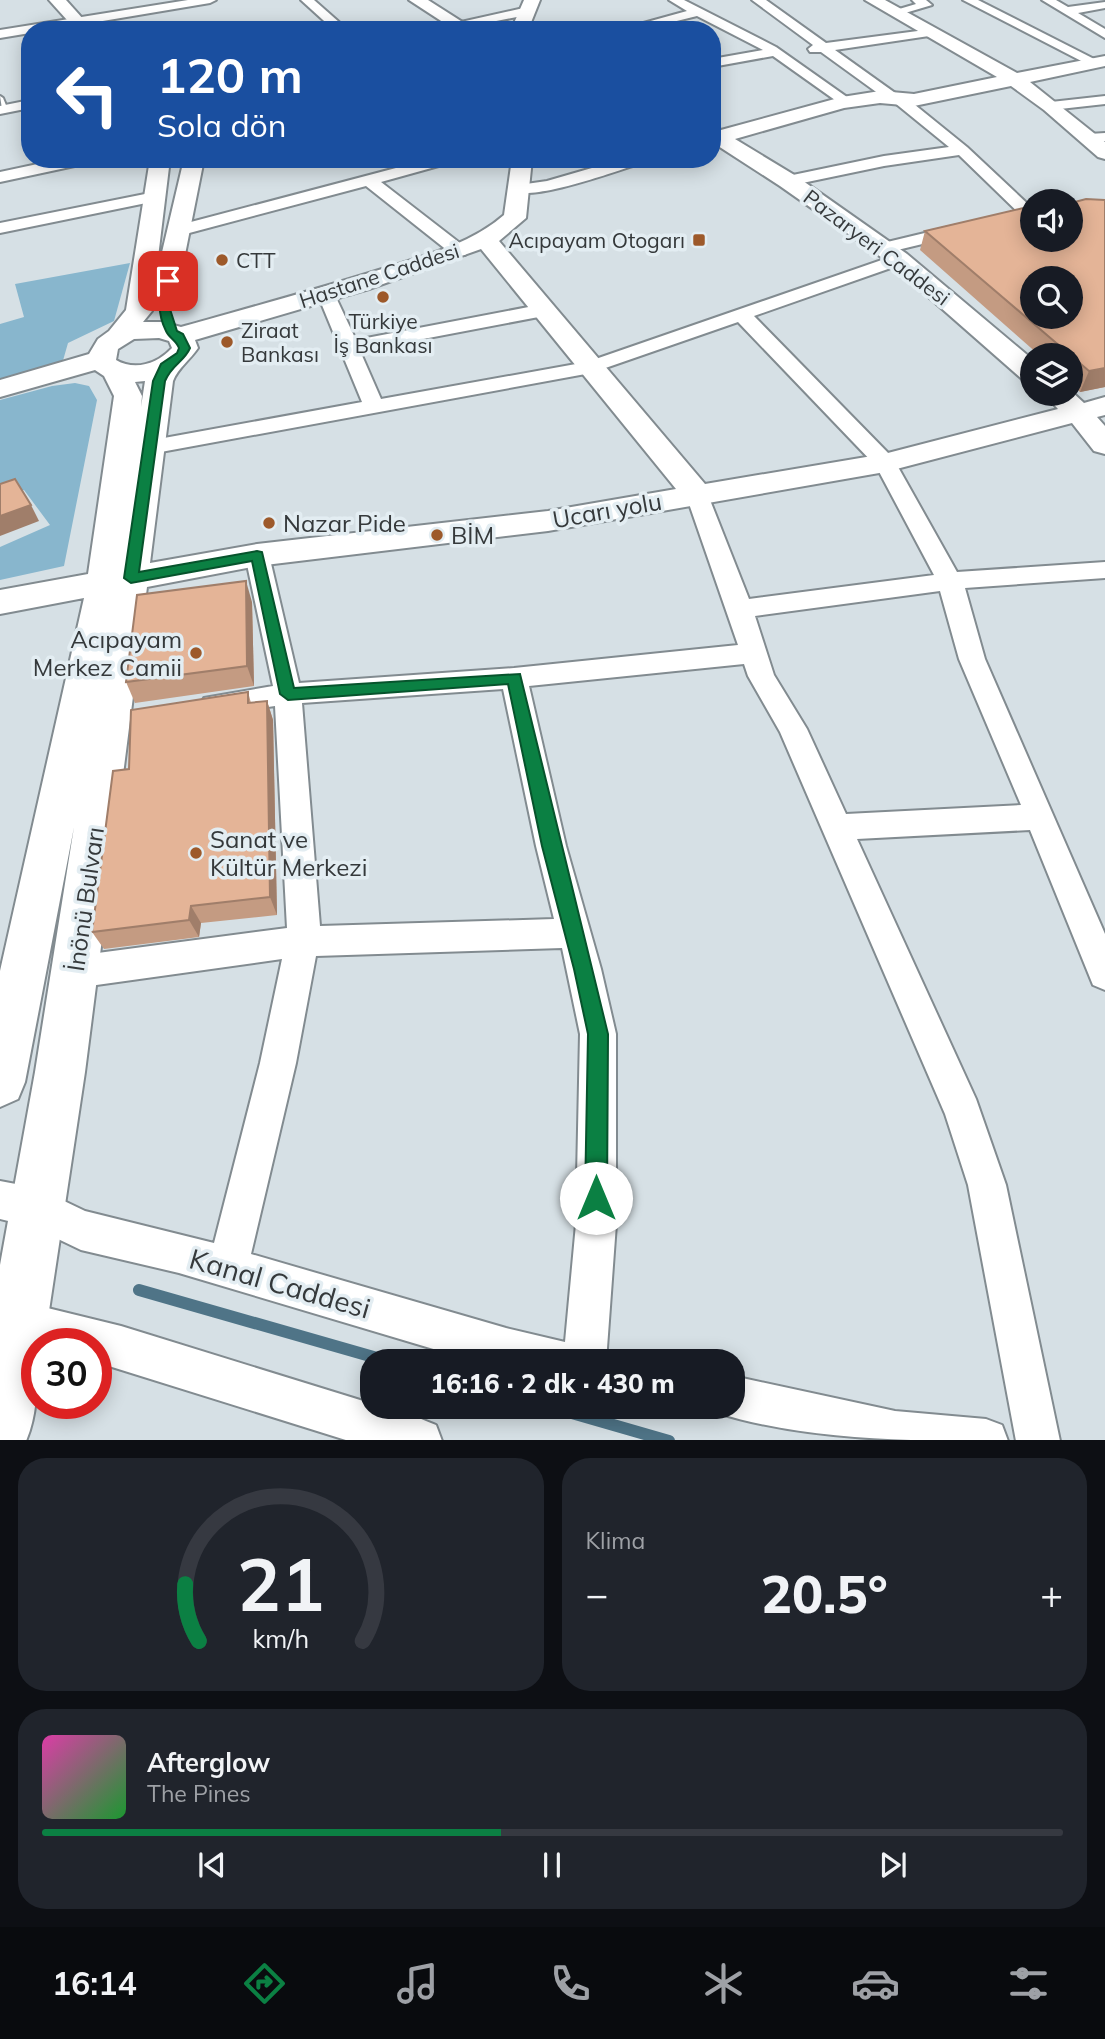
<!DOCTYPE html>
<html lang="tr">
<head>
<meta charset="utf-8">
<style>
  :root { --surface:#171b24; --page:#20242c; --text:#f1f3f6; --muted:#9ea1a6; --line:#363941; --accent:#0b8043 }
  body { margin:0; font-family:Mulish,sans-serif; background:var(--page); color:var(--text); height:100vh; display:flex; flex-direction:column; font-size:26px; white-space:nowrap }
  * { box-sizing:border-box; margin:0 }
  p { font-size:23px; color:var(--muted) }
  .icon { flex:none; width:38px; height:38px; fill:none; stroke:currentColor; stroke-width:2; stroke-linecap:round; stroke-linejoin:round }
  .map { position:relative; height:1440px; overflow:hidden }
  .panel { display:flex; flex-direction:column; gap:18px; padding:18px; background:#0d0f14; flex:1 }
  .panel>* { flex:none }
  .hud { position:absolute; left:21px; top:21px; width:700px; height:147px; border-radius:28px; box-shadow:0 4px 18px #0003; background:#1a4fa0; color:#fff; overflow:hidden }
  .fabs { position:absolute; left:1020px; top:189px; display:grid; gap:14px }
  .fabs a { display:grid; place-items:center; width:63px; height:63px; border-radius:50%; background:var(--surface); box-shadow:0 4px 18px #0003; font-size:35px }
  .speed { position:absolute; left:21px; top:1328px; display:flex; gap:14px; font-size:35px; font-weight:700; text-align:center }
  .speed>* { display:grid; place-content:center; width:91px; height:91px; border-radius:50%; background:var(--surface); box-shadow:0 4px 18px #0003; line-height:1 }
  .speed .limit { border:10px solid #d22; background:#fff; color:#111 }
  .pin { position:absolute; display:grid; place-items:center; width:60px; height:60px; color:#fff; margin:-30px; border-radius:14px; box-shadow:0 4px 10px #0006 }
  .me { position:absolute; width:77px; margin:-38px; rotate:0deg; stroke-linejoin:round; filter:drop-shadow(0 0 5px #0008) }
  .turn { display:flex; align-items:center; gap:24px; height:147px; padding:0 21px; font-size:32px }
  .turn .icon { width:91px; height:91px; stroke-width:2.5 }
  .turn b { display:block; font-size:49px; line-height:60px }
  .big { font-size:52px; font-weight:800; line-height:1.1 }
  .panel .tile { flex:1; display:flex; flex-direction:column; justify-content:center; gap:10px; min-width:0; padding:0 24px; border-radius:28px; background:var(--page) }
  .panel .dial { align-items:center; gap:0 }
  .dial svg { height:182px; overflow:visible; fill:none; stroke:var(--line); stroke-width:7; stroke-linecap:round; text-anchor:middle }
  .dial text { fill:var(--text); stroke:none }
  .song { display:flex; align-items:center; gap:21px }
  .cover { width:84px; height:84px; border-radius:10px; background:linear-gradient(135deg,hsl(320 70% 55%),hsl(130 70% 35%)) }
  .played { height:7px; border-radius:4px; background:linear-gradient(90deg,var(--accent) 45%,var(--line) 45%) }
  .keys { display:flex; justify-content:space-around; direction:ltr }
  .heat { display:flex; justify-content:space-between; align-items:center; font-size:38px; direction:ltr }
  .panel .tiles { flex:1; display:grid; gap:18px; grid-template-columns:1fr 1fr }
  .tile:last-child { grid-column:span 2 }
  .trip { position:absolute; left:360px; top:1349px; width:385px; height:70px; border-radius:28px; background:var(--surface); box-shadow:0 4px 18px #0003; font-weight:800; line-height:70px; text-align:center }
  .dock { display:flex; height:112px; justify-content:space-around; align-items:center; background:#090b0e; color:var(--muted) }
  .dock .icon { width:49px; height:49px }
  .dock .selected { color:var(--accent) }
  .dock b { font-size:32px; color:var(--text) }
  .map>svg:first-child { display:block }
  .green { fill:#88b6cd }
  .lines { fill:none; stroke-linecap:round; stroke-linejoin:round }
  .stream { stroke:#4f7487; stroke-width:12 }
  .lane-casing { stroke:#828b90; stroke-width:4 }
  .street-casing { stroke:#828b90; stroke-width:4 }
  .secondary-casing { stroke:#828b90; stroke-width:4 }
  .lane { fill:#fff; fill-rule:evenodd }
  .street { fill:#fff; fill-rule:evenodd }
  .secondary { fill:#fff; fill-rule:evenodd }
  .wall { fill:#c49b82 }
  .shaded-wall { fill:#a07e6a }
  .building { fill:#e4b497; stroke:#a07e6a; stroke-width:2; fill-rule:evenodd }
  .route { fill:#0b8043; stroke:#07532c; stroke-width:2 }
  .poi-dot { fill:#9d592a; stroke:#e3edf2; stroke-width:2.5 }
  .labels { text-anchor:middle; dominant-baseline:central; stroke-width:7; stroke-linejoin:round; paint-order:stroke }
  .far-poi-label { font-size:21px; fill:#35393b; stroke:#e3edf2; text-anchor:start }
  .far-street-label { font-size:21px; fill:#35393b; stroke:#e3edf2 }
  .street-label { font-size:24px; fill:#35393b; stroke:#e3edf2 }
  .poi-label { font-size:24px; fill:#35393b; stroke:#e3edf2; text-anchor:start }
  .near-street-label { font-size:28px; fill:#35393b; stroke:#e3edf2 }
</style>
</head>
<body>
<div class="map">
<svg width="1105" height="1441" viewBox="0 0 1105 1441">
  <rect width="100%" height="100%" fill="#d6e0e5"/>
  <g class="green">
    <polygon points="130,263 114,321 68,343 62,364 0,382 0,324 24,317 15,284"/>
    <polygon points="75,383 89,386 97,400 64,566 0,580 0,547 50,525 24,490 0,498 0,400 52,386"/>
  </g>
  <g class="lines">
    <g class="stream">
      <polyline points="139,1290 391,1362"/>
      <polyline points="551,1407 669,1441"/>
    </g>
    <g class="lane-casing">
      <polygon id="lane" points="0,96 3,98 8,110 2,109"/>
    </g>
    <g class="street-casing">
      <g id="street">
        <polygon points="188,0 216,0 210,3 49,30 30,30 30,33 0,38 0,30"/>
        <polygon points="301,0 314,0 348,30 334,30"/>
        <polygon points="669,0 684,0 776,47 854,102 847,106 842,105 773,56 712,67 712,59 763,50 697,16 640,30 618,30 687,11"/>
        <polygon points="752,0 766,0 826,43 933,29 935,32 929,36 835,50 898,95 904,96 967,147 1032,208 1032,217 1022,216 959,155 884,166 788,186 782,184 780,181 788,176 884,156 949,147 895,103 890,102 821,52 810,52 808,49 813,45"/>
        <polygon points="912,0 926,0 932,5 895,16 889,12 916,4"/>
        <polygon points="963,0 978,0 1102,63 1096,67 1091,66"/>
        <polygon points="1042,0 1056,0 1068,7 1105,2 1105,8 1078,13 1105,29 1105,38"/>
        <polygon points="528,7 532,8 532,14 451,30 425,30"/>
        <polygon points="1105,96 1105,104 1051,110 1044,106 1051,102"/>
        <polygon points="30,100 30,108 0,114 0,106"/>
        <polygon points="1105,133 1105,141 1089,142 1082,138 1089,134"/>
        <polygon points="61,159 91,159 84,164 0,182 0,172"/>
        <polygon points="430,159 455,159 453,162 381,182 465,247 468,251 465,255 453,255 366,186 178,236 170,231 172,227"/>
        <path d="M623 159H647L645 162C622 169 526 205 510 189L512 186 547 181Z"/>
        <polygon points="155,192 163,197 161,200 0,233 0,223"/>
        <polygon points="958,225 964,226 966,230 964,234 885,253 876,248 879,244"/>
        <path d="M899 254 905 255 908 259 905 263 754 316 893 458 957 572 1105 562V578L965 588 985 659 1105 934V990L1093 985 1030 830 857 839 976 1099 1006 1185 1060 1441H1016L968 1185 945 1114 780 732 748 676 744 664 529 686 566 846 601 969 616 1034V1224L606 1362H477L179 1273 81 1250 33 1227 0 1219V1181L37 1188 85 1211 214 1243 260 1063 282 959 75 988 63 983 58 972 63 961 75 956 287 928 275 706 214 715 204 712 200 705 204 698 273 686 245 555 248 549 257 547 266 549 269 555 299 683 514 668 738 645 686 495 689 490H705L708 495 749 599 934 575 876 466 738 322 591 373 150 454 142 452 139 447 142 442 362 402 317 293 320 289H332L356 340 544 304 553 310 544 316 360 351 381 399 587 362ZM940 591 959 659 1021 805 846 814 807 729 774 675 755 616ZM503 689 536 846 554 919 320 926 302 703ZM562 948 580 1034 576 1224 565 1342 506 1328 251 1254 296 1063 316 956Z"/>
        <path d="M0 1292 23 1302 121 1326 373 1404V1407C394 1407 416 1417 436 1425L442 1441H349L96 1362V1344H37V1347L0 1335Z"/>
        <path d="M733 1376 895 1411 986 1419 1002 1425 1008 1441C912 1441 808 1441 718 1413L715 1407H733Z"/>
      </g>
    </g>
    <g class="secondary-casing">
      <g id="secondary">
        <polygon points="49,0 66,0 93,30 76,30"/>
        <polygon points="409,0 428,0 475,30 455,30"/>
        <polygon points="524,0 540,0 528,30 511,30"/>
        <polygon points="865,0 885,0 1017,73 1105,56 1105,66 1030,82 1105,142 1105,159 1098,157 1044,110 1011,86 914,106 880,103 844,108 735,139 796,176 907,254 1032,359 1032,381 1022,379 891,264 780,186 712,142 712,127 721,130 842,97 880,91 914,94 997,77"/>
        <path d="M150 159H170L155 282 184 159H204L178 290 175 295 166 297 157 295 154 291 152 311 143 322H162L181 327C248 308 315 290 382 269 424 256 471 244 504 215L512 159H532L526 218 499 241 705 484 884 454 1058 409 1047 397 1049 394H1071V391L1084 403 1105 397V415L1097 417 1105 426V454L1094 451 1072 423 885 472 548 531 257 566 147 587 85 1072 44 1344H37C37 1376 39 1411 26 1441H0V1265L35 1072 74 827 25 1082 18 1099 0 1107V971L84 598 0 614V590L88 574 114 396 104 376 95 370 0 397V380L89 354 98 339 109 331 126 310ZM481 249 676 489 548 511 257 544 150 563 173 381C178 368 190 360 198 348L195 340 369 289ZM159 338 169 341 172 348C157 364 135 371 116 360L118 349 134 339ZM145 381 141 407 142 396 135 382Z"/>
      </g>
    </g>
    <use href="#lane" class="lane"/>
    <use href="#street" class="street"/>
    <use href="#secondary" class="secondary"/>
  </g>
  <g class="wall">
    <polygon points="925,231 1032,240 1105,387 1080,392 1071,384 1071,355 1039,355 920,250"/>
    <polygon points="252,602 254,686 135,703 126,682"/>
    <polygon points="248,692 251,703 267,701 273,720 277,915 201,923 199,937 104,949 92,932 129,769"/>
  </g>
  <g class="shaded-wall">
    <polygon points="1105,368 1105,387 1080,392 1089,371"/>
    <polygon points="31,505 39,521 0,536 0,516"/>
    <polygon points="246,581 252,602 254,686 247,666"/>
    <polygon points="267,701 273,720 277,915 270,897"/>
    <polygon points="191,906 201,923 199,937 189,920"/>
  </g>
  <g class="building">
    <path d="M1086 199 1105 200V368L1089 371 925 231 1032 206V240H1071V203ZM1032 278H1071V317H1032Z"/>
    <polygon points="15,479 31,505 0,516 0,484"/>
    <polygon points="246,581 247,666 126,682 137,595"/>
    <polygon points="248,692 248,703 267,701 270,897 191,906 189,920 92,932 113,771 129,769 131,710"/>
  </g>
  <path class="route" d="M168 278 173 281 169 306 177 331 183 334 190 348C184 362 172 364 165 381L139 572 257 551 262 552 294 688 520 674 608 1034 607 1198 604 1206 596 1209 588 1206 585 1198 588 1034 574 969 542 846 508 684 288 700 280 694 252 561 131 583 124 578 153 381 161 364 177 353 179 348C176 340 169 338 166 331 157 313 159 299 163 281Z"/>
  <g class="poi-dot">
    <rect x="692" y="233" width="14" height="14" rx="3.5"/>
    <circle cx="222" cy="260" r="7"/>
    <circle cx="383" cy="297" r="7"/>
    <circle cx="227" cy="342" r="7"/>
    <circle cx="269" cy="523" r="7"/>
    <circle cx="437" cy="535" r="7"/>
    <circle cx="196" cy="653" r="7"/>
    <circle cx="196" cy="853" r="7"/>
  </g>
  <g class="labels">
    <g class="far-poi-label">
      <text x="685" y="240" text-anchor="end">Acıpayam Otogarı</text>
      <text x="236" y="260">CTT</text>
      <text x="383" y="321" text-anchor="middle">Türkiye<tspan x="383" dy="24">İş Bankası</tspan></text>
      <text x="241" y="330">Ziraat<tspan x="241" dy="24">Bankası</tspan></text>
    </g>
    <g class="far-street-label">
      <text transform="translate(877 247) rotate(37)">Pazaryeri Caddesi</text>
      <text transform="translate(379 275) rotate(-18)">Hastane Caddesi</text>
    </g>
    <g class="street-label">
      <text transform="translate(607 510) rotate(-10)">Ucarı yolu</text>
      <text transform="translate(85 899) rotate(-82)">İnönü Bulvarı</text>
    </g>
    <g class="poi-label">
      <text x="283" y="523">Nazar Pide</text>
      <text x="451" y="535">BİM</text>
      <text x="182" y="639" text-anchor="end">Acıpayam<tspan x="182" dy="28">Merkez Camii</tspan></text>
      <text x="210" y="839">Sanat ve<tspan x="210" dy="28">Kültür Merkezi</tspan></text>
    </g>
    <g class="near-street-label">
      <text transform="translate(280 1283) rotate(16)">Kanal Caddesi</text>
    </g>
  </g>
</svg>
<div class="fabs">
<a><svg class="icon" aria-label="sound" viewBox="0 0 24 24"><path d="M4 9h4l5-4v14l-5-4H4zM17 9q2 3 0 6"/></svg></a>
<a><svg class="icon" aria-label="search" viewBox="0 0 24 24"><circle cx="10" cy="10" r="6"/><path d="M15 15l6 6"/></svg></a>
<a><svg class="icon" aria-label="layers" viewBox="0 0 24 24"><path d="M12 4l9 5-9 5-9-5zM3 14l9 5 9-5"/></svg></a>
</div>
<div class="speed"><div class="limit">30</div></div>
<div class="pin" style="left:168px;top:281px;background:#d93025"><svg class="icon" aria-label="arrive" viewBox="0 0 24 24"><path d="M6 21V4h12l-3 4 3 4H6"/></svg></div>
<svg class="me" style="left:596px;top:1198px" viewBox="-20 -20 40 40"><circle r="19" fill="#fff"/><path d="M0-13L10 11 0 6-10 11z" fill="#0b8043"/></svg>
<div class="trip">16:16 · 2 dk · 430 m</div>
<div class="hud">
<div class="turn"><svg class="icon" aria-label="left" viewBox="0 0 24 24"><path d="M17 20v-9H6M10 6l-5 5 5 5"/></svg><div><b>120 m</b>Sola dön</div></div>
</div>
</div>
<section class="panel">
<div class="tiles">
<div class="tile dial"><svg viewBox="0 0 100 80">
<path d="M14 69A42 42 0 1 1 86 69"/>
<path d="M14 69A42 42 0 0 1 8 44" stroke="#0b8043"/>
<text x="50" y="56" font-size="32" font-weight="700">21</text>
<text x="50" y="72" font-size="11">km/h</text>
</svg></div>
<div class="tile"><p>Klima</p>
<div class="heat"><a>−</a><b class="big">20.5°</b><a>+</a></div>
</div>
<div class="tile">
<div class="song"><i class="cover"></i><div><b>Afterglow</b><p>The Pines</p></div></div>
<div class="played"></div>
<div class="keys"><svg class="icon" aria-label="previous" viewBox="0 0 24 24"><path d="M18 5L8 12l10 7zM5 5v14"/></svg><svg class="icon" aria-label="pause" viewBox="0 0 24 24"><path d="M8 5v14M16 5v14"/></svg><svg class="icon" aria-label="next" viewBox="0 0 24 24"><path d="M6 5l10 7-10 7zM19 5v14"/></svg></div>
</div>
</div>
</section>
<nav class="dock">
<b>16:14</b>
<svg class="icon selected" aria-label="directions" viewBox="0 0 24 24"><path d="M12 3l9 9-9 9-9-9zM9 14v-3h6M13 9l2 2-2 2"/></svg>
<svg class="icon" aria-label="music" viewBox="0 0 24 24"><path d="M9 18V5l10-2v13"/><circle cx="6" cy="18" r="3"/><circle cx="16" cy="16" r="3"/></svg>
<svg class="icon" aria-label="phone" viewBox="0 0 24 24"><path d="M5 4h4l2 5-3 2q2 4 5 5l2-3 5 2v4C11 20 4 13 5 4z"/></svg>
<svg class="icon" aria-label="climate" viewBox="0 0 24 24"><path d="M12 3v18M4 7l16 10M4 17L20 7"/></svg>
<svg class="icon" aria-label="car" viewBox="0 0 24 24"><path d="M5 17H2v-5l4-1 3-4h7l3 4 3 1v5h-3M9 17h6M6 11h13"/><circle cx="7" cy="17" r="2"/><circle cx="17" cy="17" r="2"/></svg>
<svg class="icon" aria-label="filters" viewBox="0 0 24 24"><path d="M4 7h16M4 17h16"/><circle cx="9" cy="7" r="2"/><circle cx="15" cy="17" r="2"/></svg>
</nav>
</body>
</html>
